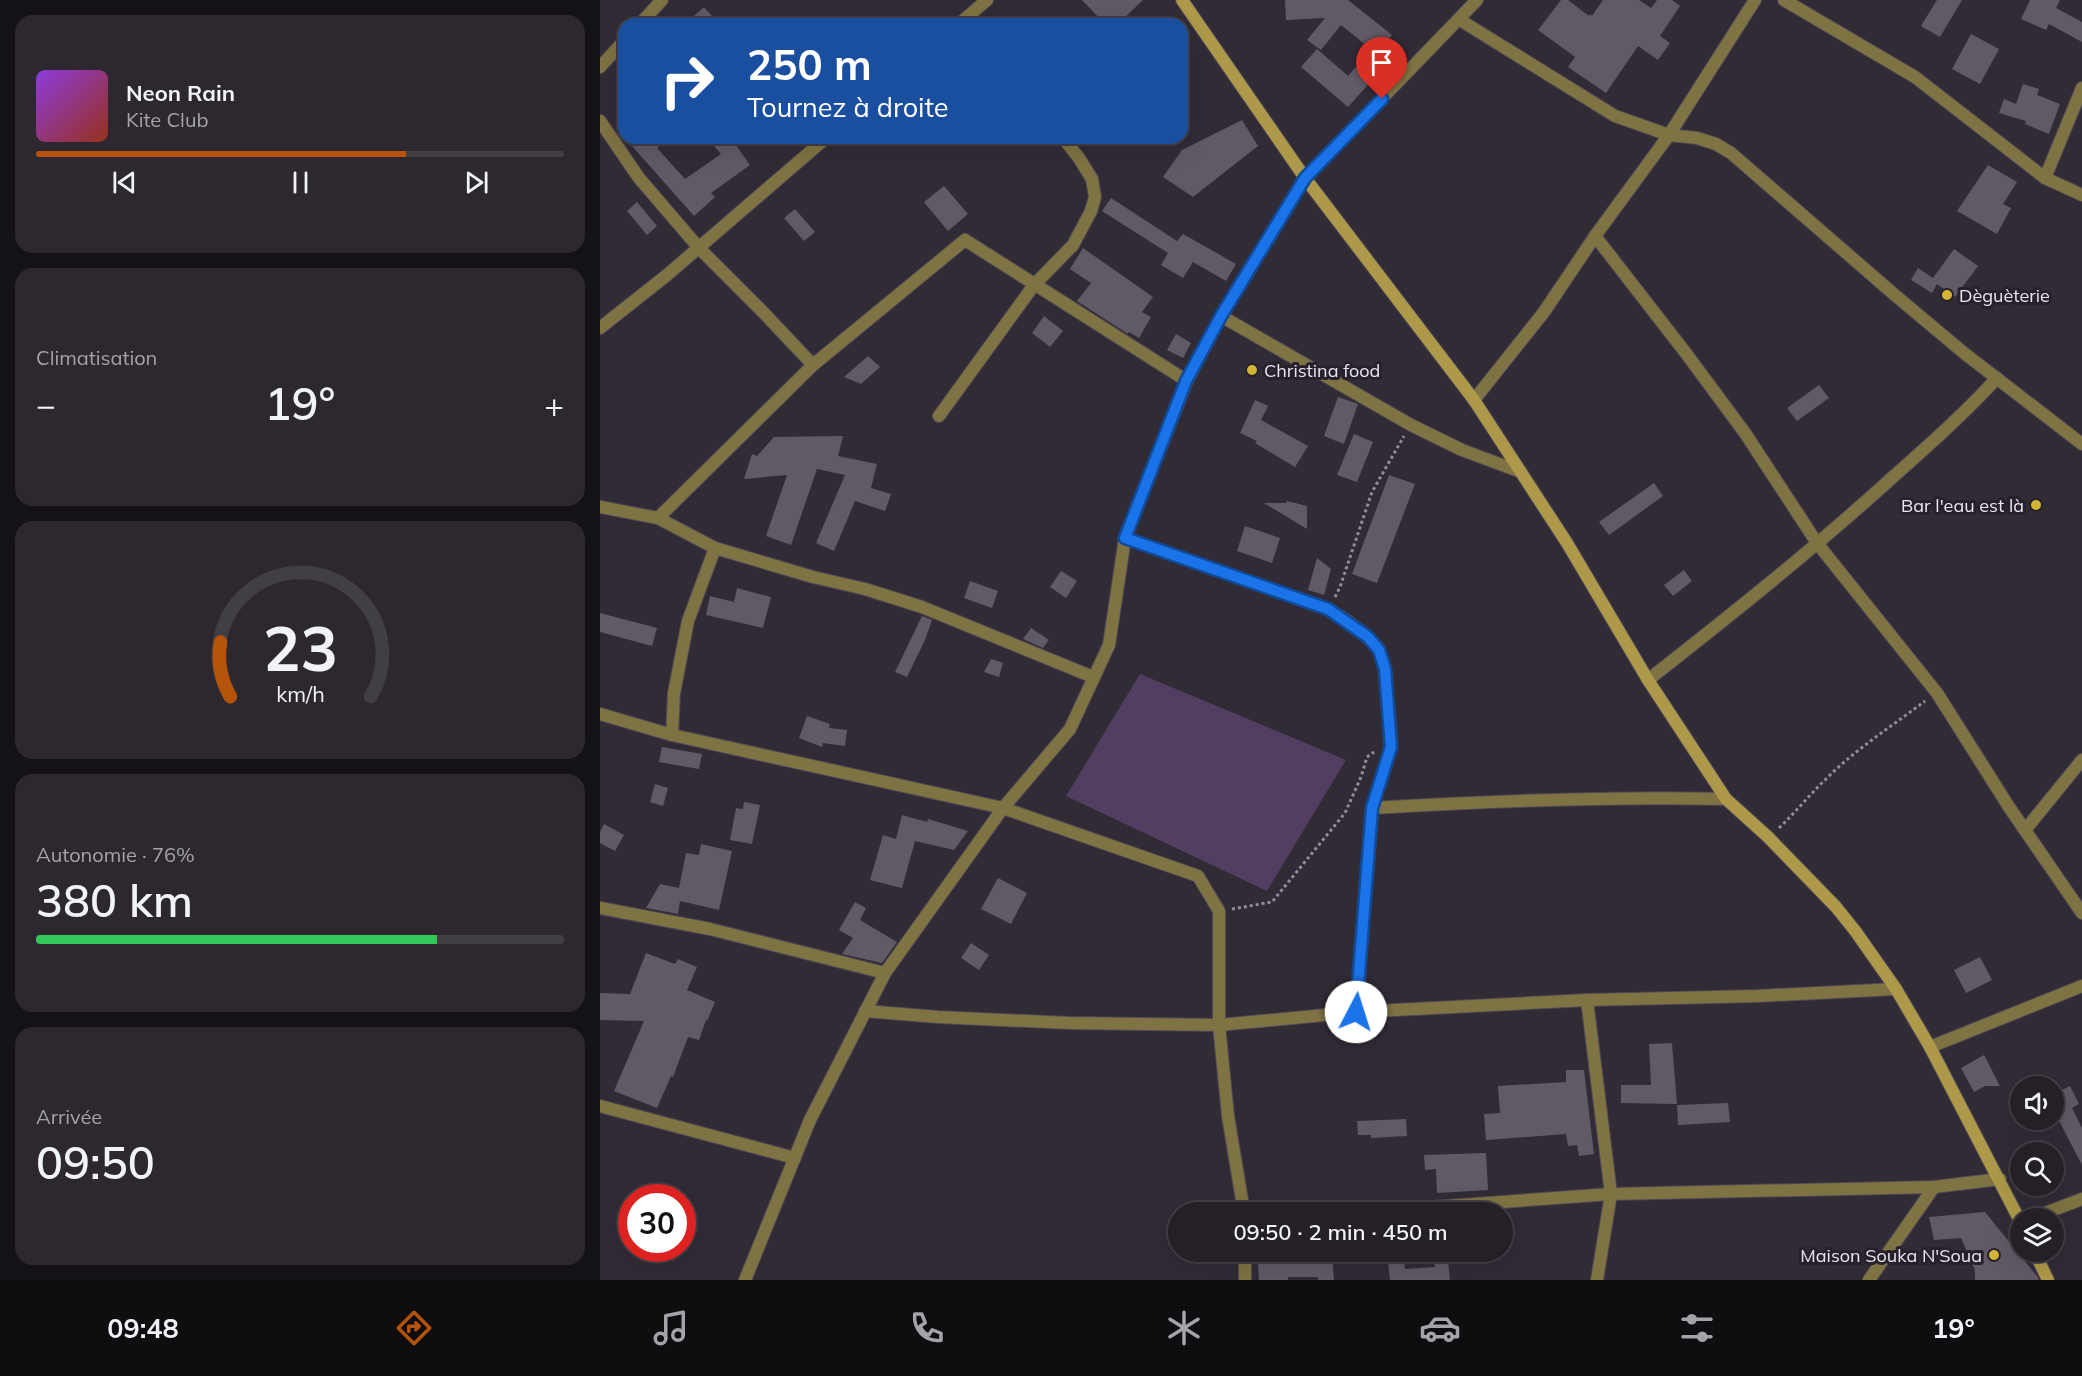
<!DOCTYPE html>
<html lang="fr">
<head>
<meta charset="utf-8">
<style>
  :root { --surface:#252028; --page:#2d2830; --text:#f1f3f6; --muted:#a3a3a8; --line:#423e45; --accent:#b45309 }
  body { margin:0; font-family:Mulish,sans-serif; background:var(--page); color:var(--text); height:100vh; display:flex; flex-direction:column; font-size:22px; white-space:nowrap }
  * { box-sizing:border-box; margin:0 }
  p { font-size:20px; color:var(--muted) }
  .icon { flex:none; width:33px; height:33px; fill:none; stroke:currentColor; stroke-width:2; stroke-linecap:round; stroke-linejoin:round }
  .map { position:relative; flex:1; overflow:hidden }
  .drawer { display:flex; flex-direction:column; gap:15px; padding:15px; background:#141216; width:600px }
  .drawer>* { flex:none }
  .banner { position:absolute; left:18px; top:18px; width:570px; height:126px; border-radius:18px; box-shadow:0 6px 24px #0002,0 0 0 2px var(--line); background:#1a4fa0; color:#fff; overflow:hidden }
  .buttons { position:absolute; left:1410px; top:1076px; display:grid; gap:12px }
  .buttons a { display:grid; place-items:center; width:54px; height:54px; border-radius:50%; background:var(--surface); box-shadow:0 6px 24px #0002,0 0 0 2px var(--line); font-size:30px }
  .speed { position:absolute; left:18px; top:1184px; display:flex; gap:12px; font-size:30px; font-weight:700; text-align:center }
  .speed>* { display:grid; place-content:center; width:78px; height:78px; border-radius:50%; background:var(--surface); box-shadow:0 6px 24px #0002,0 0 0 2px var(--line); line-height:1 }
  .speed .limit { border:9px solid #d22; background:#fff; color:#111 }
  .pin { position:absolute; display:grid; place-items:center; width:51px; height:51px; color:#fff; margin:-62px -26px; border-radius:50% 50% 50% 0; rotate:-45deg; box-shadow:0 0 6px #0007 }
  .pin .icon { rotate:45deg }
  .me { position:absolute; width:66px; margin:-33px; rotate:5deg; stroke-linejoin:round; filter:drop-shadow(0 0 4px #0008) }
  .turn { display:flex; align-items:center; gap:21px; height:126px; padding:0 30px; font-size:27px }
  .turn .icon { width:78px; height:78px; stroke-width:2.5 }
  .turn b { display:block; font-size:42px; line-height:51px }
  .big { font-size:45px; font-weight:600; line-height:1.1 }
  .drawer .tile { flex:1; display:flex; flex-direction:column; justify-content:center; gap:9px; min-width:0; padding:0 21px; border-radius:18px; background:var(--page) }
  .drawer .dial { align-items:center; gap:0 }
  .dial svg { height:156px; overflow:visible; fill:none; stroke:var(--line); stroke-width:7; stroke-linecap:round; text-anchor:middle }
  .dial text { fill:var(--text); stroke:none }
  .song { display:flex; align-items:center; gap:18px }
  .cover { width:72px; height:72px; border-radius:9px; background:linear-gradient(135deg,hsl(270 70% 55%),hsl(10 70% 35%)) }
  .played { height:6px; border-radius:3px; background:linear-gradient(90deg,var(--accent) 70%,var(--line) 70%) }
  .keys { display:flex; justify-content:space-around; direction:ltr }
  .heat { display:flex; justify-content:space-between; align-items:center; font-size:33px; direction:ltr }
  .charge { height:9px; border-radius:4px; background:linear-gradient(90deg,#34c759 76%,var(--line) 0) }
  .trip { position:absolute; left:568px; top:1202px; width:345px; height:60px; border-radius:30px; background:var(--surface); box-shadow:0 6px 24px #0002,0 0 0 2px var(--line); font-weight:600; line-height:60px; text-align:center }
  .menu { display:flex; height:96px; justify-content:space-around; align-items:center; background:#0f0d10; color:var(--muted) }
  .menu .icon { width:42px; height:42px }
  .menu .on { color:var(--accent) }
  .menu b { font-size:27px; color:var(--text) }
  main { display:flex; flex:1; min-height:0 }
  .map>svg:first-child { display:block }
  .green { fill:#523e60 }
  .building { fill:#605a66 }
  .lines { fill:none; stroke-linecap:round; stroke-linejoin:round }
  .street-casing { stroke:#4e4953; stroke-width:14 }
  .secondary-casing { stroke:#4e4953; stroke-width:14 }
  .path { stroke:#928d96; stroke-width:3; stroke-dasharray:3 3; stroke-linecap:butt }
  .street { stroke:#7f7343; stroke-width:12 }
  .secondary { stroke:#ad9949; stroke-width:12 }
  .route-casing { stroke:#114b97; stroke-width:15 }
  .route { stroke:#1a73e8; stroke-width:10 }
  .poi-dot { fill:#d3b635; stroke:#27212c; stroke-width:2 }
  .labels { text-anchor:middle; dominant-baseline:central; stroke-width:6; stroke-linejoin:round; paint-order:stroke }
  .poi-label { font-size:18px; fill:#e9e5ec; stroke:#27212c; text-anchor:start }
</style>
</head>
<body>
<main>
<section class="drawer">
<div class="tile">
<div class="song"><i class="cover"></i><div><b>Neon Rain</b><p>Kite Club</p></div></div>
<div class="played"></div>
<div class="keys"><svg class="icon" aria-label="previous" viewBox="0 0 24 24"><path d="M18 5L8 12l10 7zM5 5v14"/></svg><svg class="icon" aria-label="pause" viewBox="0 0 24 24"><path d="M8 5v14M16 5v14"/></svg><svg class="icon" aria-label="next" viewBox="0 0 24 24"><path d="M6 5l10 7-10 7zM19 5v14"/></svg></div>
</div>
<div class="tile"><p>Climatisation</p>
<div class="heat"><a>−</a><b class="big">19°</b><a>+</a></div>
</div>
<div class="tile dial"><svg viewBox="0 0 100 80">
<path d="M14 69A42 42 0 1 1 86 69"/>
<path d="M14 69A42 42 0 0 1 9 41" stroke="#b45309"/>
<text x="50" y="56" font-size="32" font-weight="700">23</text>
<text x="50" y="72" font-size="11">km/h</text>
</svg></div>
<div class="tile"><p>Autonomie · 76%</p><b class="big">380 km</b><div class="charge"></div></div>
<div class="tile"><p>Arrivée</p><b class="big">09:50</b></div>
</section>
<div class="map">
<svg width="1482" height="1280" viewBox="0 0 1482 1280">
  <rect width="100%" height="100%" fill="#312b36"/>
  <polygon class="green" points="540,674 746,760 667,891 466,796"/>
  <g class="building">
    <polygon points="482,0 543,0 518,24 505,24"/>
    <polygon points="685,0 748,0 792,35 777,54 741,25 721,50 707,40 725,18 686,20"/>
    <polygon points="961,0 968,0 989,16 990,14 992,16 1003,0 1039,0 1051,8 1057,0 1072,0 1080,6 1060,36 1070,43 1058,60 1038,46 1006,93 968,67 975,57 938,30"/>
    <polygon points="1337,0 1362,0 1340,37 1321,26"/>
    <polygon points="1430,0 1460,0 1456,8 1482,22 1482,42 1449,24 1446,30 1421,19"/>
    <polygon points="104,7 119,24 102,24 94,16"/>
    <polygon points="1371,34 1399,49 1380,84 1352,69"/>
    <polygon points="717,49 748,76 767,54 783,68 748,107 701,67"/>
    <polygon points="1423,84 1439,89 1437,95 1460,104 1449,134 1425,124 1426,121 1399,113 1404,99 1416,104"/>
    <polygon points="642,120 658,146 593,197 563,177 582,150"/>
    <polygon points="25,138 69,138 57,148 85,179 121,154 107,138 131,138 150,165 111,193 115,197 94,216"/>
    <polygon points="1388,165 1417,182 1403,204 1411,208 1397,234 1357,211"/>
    <polygon points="344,186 368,214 348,231 324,202"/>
    <polygon points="511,198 577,241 583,234 636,264 626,281 593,262 583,278 561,265 568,253 502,211"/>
    <polygon points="37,202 57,226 47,235 27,211"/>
    <polygon points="195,209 215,232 204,241 184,218"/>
    <polygon points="483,248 553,297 542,312 551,317 539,338 529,332 528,334 477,301 491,283 470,269"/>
    <polygon points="1354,249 1378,266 1355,297 1337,284 1332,293 1311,280 1318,268 1333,278"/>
    <polygon points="444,316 463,331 450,347 432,333"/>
    <polygon points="576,334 591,343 583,358 567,350"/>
    <polygon points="268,356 280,367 261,384 244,377"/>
    <polygon points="1219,385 1229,398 1197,421 1187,408"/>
    <polygon points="738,397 758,404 744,444 724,436"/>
    <polygon points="655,400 668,406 661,420 708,446 695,467 655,443 657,441 640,433"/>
    <polygon points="754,434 773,442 757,482 737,475"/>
    <polygon points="243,436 238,456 277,464 271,488 291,494 285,511 255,501 234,551 216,543 245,475 217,469 191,545 166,536 187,475 144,479 152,454 157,456 174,437"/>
    <polygon points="789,475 815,484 777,583 752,574"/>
    <polygon points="1054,483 1063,496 1009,535 999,522"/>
    <polygon points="687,501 707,506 707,529 664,503 686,503"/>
    <polygon points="645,526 680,538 672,563 637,551"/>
    <polygon points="717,558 731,569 724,595 708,590"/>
    <polygon points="1084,570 1092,581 1073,596 1064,585"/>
    <polygon points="461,571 477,581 466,598 450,587"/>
    <polygon points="370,581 398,591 392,608 364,598"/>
    <polygon points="137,588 171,597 163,628 106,615 110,596 134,602"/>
    <polygon points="0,613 57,628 52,646 0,632"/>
    <polygon points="322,616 332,620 325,640 307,677 295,672"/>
    <polygon points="431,628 449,640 443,648 423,639"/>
    <polygon points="391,659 403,663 399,677 384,672"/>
    <polygon points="207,716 230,724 229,728 247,730 245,746 223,743 222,747 199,738"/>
    <polygon points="62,747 102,754 99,769 59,762"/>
    <polygon points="55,784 68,788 63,806 50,802"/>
    <polygon points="144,802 160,805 152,844 130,840 136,808 143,809"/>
    <polygon points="302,815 327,822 328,819 368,831 354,850 315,841 302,888 270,880 283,835 296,839"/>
    <polygon points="4,824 24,835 15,851 0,843 0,832"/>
    <polygon points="101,844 132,851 119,910 80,901 78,914 46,908 60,884 79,888 86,853 99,855"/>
    <polygon points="398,878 427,893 411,924 381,909"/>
    <polygon points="255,902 266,908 260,920 297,942 282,963 242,954 253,938 239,930"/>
    <polygon points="371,943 389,955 379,970 361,958"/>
    <polygon points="46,953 75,964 78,959 97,967 87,990 115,1002 107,1021 106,1020 99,1040 88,1037 73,1077 71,1076 57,1108 14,1091 44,1021 0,1020 0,993 30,994"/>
    <polygon points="1380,957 1392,980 1366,993 1354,970"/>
    <polygon points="1072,1043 1077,1104 1021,1103 1021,1085 1051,1085 1049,1044"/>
    <polygon points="1384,1055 1400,1086 1385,1086 1374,1092 1361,1068"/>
    <polygon points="966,1070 984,1070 994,1154 979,1156 977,1145 968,1146 966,1134 886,1140 884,1114 900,1113 898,1086 966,1082"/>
    <polygon points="1470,1086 1479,1104 1472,1108 1482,1128 1482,1165 1454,1111 1454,1094"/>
    <polygon points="1128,1103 1130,1122 1078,1125 1077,1105"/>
    <polygon points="806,1119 807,1136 771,1138 771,1135 758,1135 757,1121"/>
    <polygon points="886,1153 888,1190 837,1193 836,1169 825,1170 824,1155"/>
    <polygon points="1385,1212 1437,1276 1439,1280 1375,1280 1375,1270 1361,1238 1334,1240 1329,1217"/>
    <polygon points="666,1251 732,1251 734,1280 718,1280 718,1277 688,1277 688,1280 659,1280 658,1264 667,1263"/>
    <polygon points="787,1251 803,1251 805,1269 835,1267 834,1262 848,1261 850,1280 790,1280"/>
  </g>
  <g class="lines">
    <g class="street-casing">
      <g id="street">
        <polyline points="1184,0 1315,77 1445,178 1482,195"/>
        <polyline points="860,20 1015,116 1069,135 1097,138 1116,144 1131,153 1296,296 1364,353 1482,444"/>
        <polyline points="40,24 62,0"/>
        <polyline points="359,24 387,0"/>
        <polyline points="0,67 24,41"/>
        <polyline points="0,121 39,178 99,248 163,312 213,365"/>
        <polyline points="1445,178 1482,88"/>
        <polyline points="995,236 1085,352 1145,433 1217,543 1337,693 1409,807 1482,913"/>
        <polyline points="621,316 811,425 862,450 921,472"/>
        <polyline points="0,328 67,275 226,138"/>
        <polyline points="874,400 944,312 995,236 1069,135 1155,0"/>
        <polyline points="339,416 434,285 473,245 491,211 495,197 492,179 479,158 463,138"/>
        <polyline points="0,507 58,518 115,548 213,577 265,589 322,607 493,677"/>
        <polyline points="58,518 213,365 365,240 587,381"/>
        <polyline points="525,538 728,609 749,622 768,637 779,649 785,669 791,740 791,747 772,808 756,1012"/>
        <path d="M1048 680C1132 614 1215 548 1294 476 1330 444 1365 413 1397 378"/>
        <polyline points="0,714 72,735 403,808 598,876 619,911 619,1025 628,1116 644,1212"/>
        <polyline points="72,735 74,693 88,621 115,548"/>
        <path d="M772 808C890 801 1007 796 1126 799"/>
        <polyline points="1425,830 1482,760"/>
        <polyline points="0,908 110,929 285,973"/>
        <polyline points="987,1000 1011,1194 997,1280"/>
        <polyline points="265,1011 338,1017 470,1023 619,1025 756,1012 987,1000 1157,996 1296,989"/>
        <polyline points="1330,1047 1482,986"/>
        <polyline points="0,1106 195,1158"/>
        <polyline points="764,1212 1011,1194 1334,1187 1400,1179"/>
        <polyline points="1432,1218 1482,1199"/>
        <polyline points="145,1280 210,1120 285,973 403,808 470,729 509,645 525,538 587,381 621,316 705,178 877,0"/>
        <polyline points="645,1280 645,1251"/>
        <polyline points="1269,1280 1334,1187"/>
      </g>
    </g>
    <g class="secondary-casing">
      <g id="secondary">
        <polyline points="582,0 705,178 874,400 967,543 1048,680 1126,799 1168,837 1236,907 1256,932 1296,989 1330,1047 1420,1221"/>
        <polyline points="1434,1251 1448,1280"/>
      </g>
    </g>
    <g class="path">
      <polyline points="735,597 740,587 772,492 804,436"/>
      <path d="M1179 828C1196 812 1210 794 1227 778 1256 749 1292 726 1325 701"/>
      <polyline points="632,909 672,902 745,813 761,777 767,757 774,752"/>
    </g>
    <use href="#street" class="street"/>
    <use href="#secondary" class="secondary"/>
  </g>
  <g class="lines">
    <g class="route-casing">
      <polyline id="route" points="756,1012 772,808 791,747 785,669 779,650 768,637 728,609 525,538 586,381 621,316 705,178 782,99"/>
    </g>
    <use href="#route" class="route"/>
  </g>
  <g class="poi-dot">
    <circle cx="1347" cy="295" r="6"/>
    <circle cx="652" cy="370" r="6"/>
    <circle cx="1436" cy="505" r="6"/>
    <circle cx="1394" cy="1255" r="6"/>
  </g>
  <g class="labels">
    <g class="poi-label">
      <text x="1359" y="295">Dèguèterie</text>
      <text x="664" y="370">Christina food</text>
      <text x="1424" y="505" text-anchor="end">Bar l'eau est là</text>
      <text x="1382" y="1255" text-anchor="end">Maison Souka N'Soua</text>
    </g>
  </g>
</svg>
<div class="buttons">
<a><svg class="icon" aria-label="sound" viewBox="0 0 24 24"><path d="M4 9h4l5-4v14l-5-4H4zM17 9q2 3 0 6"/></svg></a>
<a><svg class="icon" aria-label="search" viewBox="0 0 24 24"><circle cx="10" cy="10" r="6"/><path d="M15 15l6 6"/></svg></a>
<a><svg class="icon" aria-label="layers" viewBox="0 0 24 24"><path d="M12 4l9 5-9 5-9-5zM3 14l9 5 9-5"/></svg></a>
</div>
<div class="speed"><div class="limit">30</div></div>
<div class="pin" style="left:782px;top:99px;background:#d93025"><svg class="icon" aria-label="arrive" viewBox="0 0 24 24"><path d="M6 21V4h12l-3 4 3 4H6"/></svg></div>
<svg class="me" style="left:756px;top:1012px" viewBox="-20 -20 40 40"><circle r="19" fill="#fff"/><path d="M0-13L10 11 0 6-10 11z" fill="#1a73e8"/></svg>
<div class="trip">09:50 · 2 min · 450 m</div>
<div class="banner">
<div class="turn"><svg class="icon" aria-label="right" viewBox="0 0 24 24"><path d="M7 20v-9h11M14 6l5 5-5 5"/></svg><div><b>250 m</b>Tournez à droite</div></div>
</div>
</div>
</main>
<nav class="menu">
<b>09:48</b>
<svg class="icon on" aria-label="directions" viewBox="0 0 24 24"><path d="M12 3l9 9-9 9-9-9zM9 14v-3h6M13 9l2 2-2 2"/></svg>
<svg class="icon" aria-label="music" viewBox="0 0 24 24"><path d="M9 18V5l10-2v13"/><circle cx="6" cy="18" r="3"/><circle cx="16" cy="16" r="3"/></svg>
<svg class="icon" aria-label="phone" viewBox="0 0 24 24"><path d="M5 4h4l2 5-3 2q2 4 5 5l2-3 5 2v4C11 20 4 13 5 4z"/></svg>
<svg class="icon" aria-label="climate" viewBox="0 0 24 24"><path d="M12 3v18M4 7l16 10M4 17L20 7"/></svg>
<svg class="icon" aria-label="car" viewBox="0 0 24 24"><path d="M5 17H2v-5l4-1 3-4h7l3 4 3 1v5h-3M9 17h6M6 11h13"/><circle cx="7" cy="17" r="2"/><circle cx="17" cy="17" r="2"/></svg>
<svg class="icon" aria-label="filters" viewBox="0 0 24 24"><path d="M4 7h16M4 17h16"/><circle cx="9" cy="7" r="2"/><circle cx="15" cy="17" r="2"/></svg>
<b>19°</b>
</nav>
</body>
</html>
